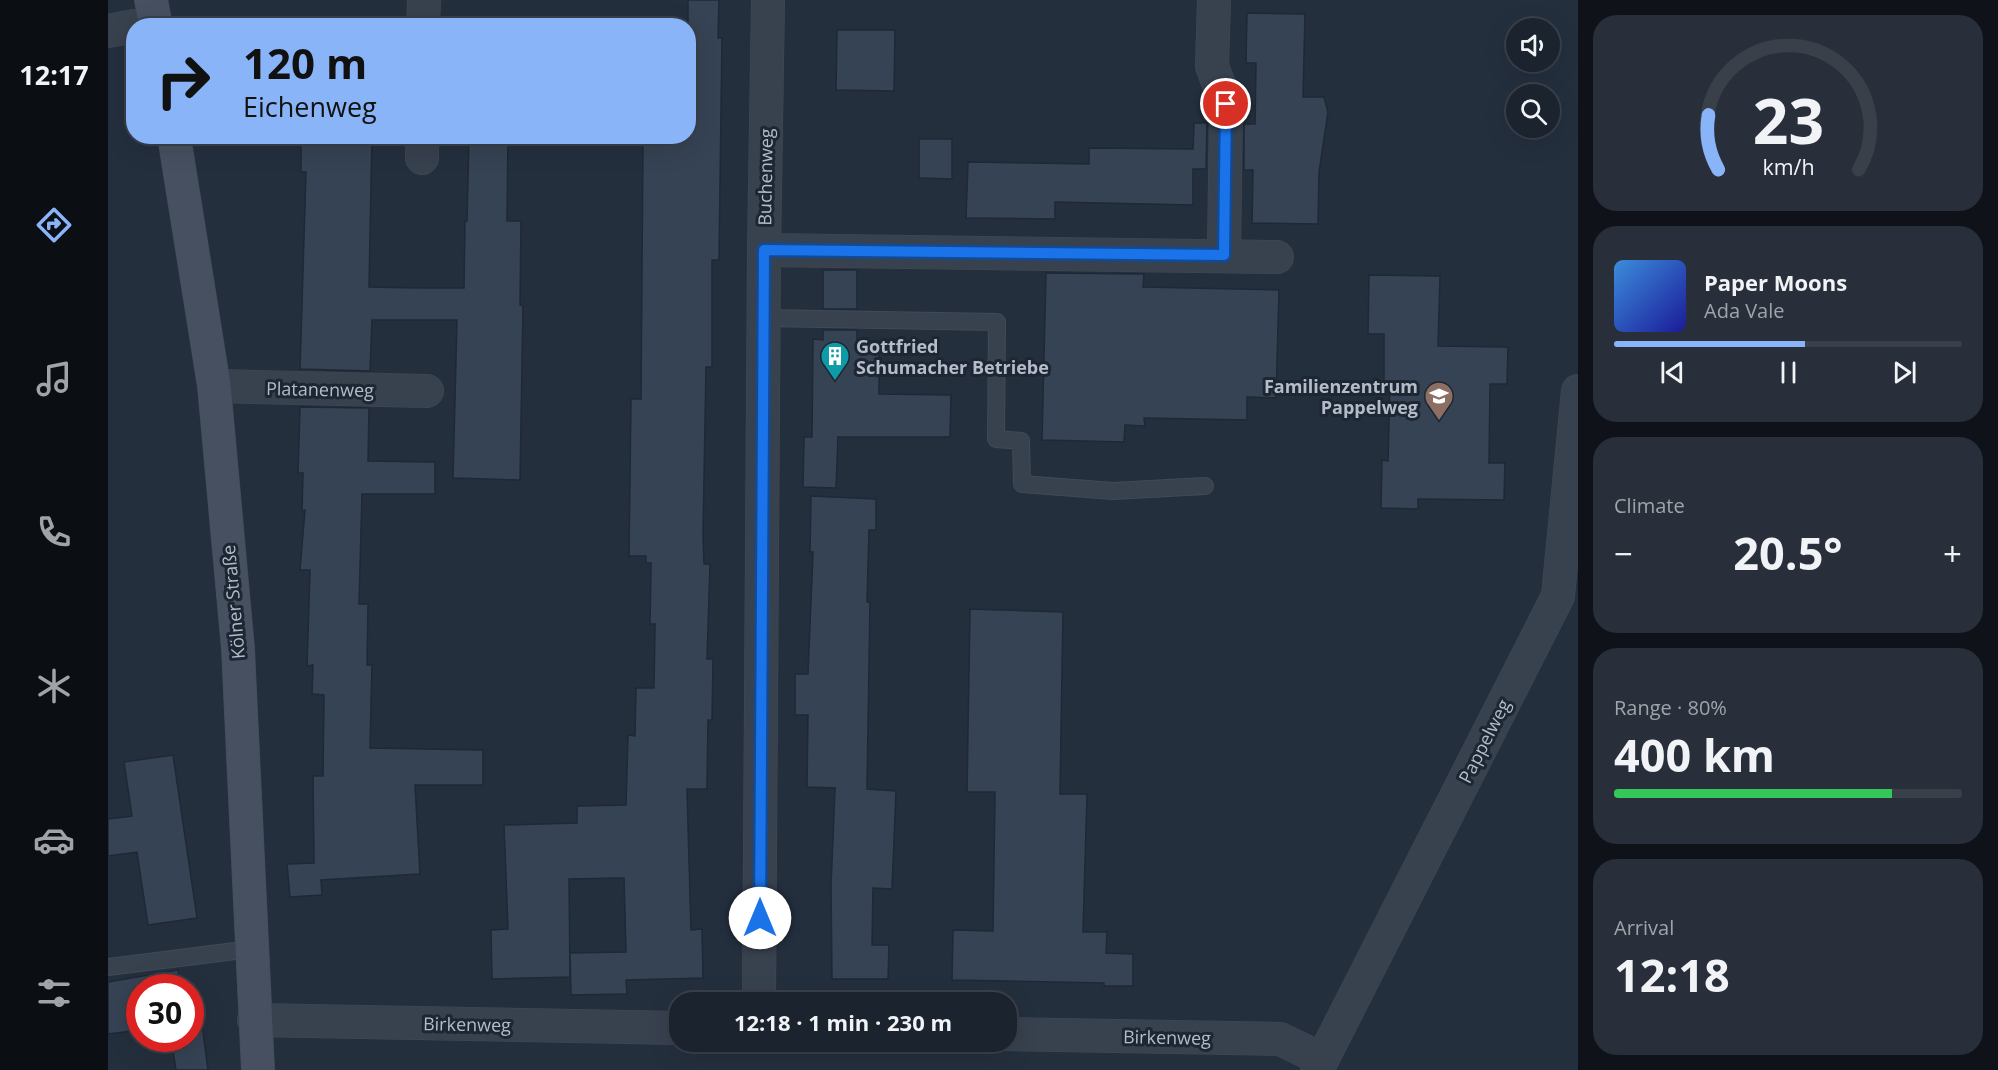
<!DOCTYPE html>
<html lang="en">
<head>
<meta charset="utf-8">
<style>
  :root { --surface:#1b232e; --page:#282f3a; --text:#f1f3f6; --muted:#a0a4aa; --line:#39404a; --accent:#8ab4f8 }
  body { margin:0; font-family:"Open Sans",sans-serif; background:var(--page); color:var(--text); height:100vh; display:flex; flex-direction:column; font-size:22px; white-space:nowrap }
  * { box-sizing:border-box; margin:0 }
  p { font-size:20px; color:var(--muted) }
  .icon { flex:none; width:33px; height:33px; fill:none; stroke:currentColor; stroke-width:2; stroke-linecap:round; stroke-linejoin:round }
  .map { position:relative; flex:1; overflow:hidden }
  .side { display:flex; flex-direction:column; gap:15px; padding:15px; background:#0f1319; width:420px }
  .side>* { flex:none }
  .guide { position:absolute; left:18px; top:18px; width:570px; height:126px; border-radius:24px; box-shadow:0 6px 24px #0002,0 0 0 2px var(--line); background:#8ab4f8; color:#111; overflow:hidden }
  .tools { position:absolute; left:1398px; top:18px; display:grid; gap:12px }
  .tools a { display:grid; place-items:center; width:54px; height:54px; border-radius:50%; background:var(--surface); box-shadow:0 6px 24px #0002,0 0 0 2px var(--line); font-size:30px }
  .speed { position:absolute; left:18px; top:974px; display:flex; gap:12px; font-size:30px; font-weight:700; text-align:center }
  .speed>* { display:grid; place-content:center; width:78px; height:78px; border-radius:50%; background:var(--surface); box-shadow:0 6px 24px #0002,0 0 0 2px var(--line); line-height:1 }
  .speed .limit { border:9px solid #d22; background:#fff; color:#111 }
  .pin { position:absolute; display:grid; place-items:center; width:51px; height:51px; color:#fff; margin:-26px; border:3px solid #fff; border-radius:50%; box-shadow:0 2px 6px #0007 }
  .me { position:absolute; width:66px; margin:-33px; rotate:0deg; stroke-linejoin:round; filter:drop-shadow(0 0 4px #0008) }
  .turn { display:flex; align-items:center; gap:21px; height:126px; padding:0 18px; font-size:27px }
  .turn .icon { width:78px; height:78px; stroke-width:2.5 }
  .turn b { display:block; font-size:42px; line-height:51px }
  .big { font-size:45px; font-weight:700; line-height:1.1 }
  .side .widget { flex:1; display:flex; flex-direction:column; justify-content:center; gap:9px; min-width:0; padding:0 21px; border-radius:24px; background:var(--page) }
  .side .dial { align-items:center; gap:0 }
  .dial svg { height:156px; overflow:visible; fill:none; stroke:var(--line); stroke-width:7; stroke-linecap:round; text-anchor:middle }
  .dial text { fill:var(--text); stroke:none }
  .song { display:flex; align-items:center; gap:18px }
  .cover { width:72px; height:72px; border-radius:9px; background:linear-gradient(135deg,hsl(210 70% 55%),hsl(240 70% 35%)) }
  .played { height:6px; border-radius:3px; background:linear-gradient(90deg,var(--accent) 55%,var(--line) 55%) }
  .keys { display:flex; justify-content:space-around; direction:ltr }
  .heat { display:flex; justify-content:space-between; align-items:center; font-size:33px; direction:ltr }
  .charge { height:9px; border-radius:4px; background:linear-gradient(90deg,#34c759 80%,var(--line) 0) }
  .trip { position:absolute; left:561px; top:992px; width:348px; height:60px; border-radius:24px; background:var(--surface); box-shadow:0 6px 24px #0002,0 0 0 2px var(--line); font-weight:700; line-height:60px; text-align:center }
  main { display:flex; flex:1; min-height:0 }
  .menu { display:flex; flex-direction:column; width:108px; justify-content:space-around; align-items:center; background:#0b0e12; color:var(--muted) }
  .menu .icon { width:42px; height:42px }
  .menu .active { color:var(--accent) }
  .menu b { font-size:27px; color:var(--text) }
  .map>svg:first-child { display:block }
  .building { fill:#364354; stroke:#1f2835; stroke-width:1.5 }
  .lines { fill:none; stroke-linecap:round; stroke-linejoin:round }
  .lane-casing { stroke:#414a57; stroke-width:18 }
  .street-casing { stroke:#414a57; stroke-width:34 }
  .secondary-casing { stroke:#414a57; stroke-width:34 }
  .lane { stroke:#38414e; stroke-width:16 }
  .street { stroke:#38414e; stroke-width:33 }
  .secondary { stroke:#465061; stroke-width:33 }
  .route-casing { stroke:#114b97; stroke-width:15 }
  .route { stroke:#1a73e8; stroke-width:10 }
  .labels { text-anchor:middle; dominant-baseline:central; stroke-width:6; stroke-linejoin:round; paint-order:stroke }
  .street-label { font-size:18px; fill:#b4bcc9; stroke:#1d2633 }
  .poi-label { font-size:18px; font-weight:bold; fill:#b4bcc9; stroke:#1d2633; text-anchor:start }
</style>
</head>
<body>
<main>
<nav class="menu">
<b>12:17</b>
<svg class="icon active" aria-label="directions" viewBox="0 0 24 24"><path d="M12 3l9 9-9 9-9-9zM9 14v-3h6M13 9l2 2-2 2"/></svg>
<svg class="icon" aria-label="music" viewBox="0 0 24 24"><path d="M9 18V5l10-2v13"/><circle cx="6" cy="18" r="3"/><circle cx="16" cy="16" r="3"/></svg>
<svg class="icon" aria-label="phone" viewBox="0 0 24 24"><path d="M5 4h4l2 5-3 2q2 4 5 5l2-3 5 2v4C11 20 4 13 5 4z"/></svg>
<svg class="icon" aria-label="climate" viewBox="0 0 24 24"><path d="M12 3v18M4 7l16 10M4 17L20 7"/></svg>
<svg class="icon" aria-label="car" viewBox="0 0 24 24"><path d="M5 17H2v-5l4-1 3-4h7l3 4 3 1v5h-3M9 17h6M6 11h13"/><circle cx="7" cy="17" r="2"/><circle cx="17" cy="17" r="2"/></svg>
<svg class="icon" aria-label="filters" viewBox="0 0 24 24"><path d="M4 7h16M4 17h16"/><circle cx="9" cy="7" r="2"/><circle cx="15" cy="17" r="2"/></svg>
</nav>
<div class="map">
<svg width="1470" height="1070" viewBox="0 0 1470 1070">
  <rect width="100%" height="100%" fill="#242f3e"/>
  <g class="building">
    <polygon points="580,0 611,0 610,38 614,38 611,260 604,260 604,367 598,367 595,534 596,564 602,564 599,659 605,659 604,720 600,720 599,789 579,789 583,930 594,929 595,978 518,980 519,994 463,995 462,953 518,952 516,878 461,879 462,977 384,979 383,930 400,929 396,825 469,823 469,806 518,805 520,735 527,736 528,688 546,688 547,624 542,624 543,563 538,563 538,556 521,556 523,399 533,399 535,136 580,136"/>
    <polygon points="1139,13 1197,14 1195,97 1216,97 1220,112 1211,172 1210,224 1144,223 1145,170 1136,170 1136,124 1147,124 1148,63 1138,63"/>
    <polygon points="729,30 787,30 786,91 728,90"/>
    <polygon points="1086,123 1099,123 1098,169 1085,169 1085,205 947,202 947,219 858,218 860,162 981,164 981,148 1085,149"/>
    <polygon points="193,136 264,136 261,287 314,288 356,288 357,221 359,221 361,136 400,136 399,221 413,221 412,305 415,306 412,480 345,478 349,320 264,320 262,371 192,369 198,172 193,172"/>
    <polygon points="811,139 844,139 844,179 811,178"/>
    <rect x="715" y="270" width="34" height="39"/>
    <polygon points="938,273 1036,274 1035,287 1171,290 1168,398 1139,397 1139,420 1036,418 1037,426 1017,425 1016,442 934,440"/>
    <polygon points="1261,275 1332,276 1330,346 1400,347 1399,384 1382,384 1381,463 1397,463 1396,500 1310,499 1310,509 1273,508 1274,460 1280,461 1282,382 1276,382 1276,334 1260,334"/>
    <polygon points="715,330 749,330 749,341 771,341 771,394 843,395 842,437 730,437 728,488 695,487 696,437 704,437 705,339 715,340"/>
    <polygon points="192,407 261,408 260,461 327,462 327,494 254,494 251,604 260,604 259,665 264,665 262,748 375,750 375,785 307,785 312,874 213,880 214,895 182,897 179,864 206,863 205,776 215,776 216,695 204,694 205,665 199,666 202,570 192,570 197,510 194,511 195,473 190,473"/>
    <polygon points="703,496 768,499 768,530 761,530 759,602 762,602 759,789 788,791 784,889 765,888 764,945 781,945 780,979 724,979 723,886 727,788 699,787 700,715 687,715 687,674 700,674 705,552 702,552"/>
    <polygon points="862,609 955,612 952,794 979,794 975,932 999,932 998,953 1025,954 1025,986 996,986 996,983 844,980 845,930 885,931 887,792 859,792"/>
    <polygon points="65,755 89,918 40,925 29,852 0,856 0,819 24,816 16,762"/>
    <polygon points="70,970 72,987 32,987 32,1030 0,1034 0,982"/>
    <polygon points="90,994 100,1070 68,1070 63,1038 82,1038 82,995"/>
  </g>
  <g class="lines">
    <g class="lane-casing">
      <g id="lane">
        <polyline points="655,318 889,322 888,439 913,441 914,484 1005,491 1097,486"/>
        <polyline points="0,967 143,949"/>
      </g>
    </g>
    <g class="street-casing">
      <g id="street">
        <polyline points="1106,0 1104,66 1118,104 1116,255"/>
        <polyline points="315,26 316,0"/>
        <polyline points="0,31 26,26"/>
        <polyline points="314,158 314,136"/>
        <polyline points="656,250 1169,257"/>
        <polyline points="106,386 319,391"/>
        <polyline points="651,1002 656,250 660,0"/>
        <polyline points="146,1020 572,1028"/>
        <polyline points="898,1034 1172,1039 1214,1059"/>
        <polyline points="1209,1070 1450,596 1470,391"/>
      </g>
    </g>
    <g class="secondary-casing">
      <g id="secondary">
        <polyline points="43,0 48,26"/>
        <polyline points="66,136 106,386 130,649 150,1070"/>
      </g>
    </g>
    <use href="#lane" class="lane"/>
    <use href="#street" class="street"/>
    <use href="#secondary" class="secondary"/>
  </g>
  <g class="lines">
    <g class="route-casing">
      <polyline id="route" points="652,918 656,250 1116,255 1118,104"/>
    </g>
    <use href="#route" class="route"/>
  </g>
  <defs>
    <g id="building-pin" transform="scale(1.5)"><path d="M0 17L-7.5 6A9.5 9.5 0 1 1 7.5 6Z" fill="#0f9aa8" stroke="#1d2633"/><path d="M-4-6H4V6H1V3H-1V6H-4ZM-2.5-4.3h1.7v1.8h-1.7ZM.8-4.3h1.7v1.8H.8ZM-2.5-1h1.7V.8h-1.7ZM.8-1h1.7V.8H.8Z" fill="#fff"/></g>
    <g id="school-pin" transform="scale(1.5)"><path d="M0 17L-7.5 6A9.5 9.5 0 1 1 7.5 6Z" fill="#8d6e63" stroke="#1d2633"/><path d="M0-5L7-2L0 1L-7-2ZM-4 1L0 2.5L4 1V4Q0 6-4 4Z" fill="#fff"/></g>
  </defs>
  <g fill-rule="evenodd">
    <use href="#building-pin" x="727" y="356"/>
    <use href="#school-pin" x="1331" y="396"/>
  </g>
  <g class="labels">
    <g class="street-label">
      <text transform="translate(657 177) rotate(-89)">Buchenweg</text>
      <text transform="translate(212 389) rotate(1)">Platanenweg</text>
      <text transform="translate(125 602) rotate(-95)">Kölner Straße</text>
      <text transform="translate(1376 741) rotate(-63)">Pappelweg</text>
      <text transform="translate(359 1024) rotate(1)">Birkenweg</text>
      <text transform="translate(1059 1037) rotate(1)">Birkenweg</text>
    </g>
    <g class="poi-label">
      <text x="748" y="346">Gottfried<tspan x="748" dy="21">Schumacher Betriebe</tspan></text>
      <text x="1310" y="386" text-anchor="end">Familienzentrum<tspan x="1310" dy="21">Pappelweg</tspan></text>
    </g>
  </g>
</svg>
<div class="tools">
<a><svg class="icon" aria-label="sound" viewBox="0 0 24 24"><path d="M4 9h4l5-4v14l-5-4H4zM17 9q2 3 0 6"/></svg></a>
<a><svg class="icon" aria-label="search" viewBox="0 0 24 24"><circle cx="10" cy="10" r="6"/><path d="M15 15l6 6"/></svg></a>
</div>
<div class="speed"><div class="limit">30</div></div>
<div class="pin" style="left:1118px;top:104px;background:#d93025"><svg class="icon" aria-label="arrive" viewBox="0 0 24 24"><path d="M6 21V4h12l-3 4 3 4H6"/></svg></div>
<svg class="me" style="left:652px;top:918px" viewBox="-20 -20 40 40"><circle r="19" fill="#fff"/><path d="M0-13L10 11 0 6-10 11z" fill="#1a73e8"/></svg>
<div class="trip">12:18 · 1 min · 230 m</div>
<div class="guide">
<div class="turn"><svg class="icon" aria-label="right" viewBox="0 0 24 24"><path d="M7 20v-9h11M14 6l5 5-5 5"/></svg><div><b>120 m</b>Eichenweg</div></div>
</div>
</div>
<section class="side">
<div class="widget dial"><svg viewBox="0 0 100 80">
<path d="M14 69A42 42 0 1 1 86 69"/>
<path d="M14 69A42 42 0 0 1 9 41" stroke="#8ab4f8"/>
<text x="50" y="56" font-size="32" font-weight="700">23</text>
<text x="50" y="72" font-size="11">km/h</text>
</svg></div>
<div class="widget">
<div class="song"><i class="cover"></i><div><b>Paper Moons</b><p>Ada Vale</p></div></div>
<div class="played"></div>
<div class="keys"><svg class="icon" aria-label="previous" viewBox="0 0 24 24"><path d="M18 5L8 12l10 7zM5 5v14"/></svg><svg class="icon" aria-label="pause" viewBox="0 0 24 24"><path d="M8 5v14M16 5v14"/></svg><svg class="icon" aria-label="next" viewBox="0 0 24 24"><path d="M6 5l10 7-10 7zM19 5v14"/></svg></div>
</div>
<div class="widget"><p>Climate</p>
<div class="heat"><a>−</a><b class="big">20.5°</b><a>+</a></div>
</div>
<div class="widget"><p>Range · 80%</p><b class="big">400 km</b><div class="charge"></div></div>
<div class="widget"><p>Arrival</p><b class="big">12:18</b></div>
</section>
</main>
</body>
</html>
